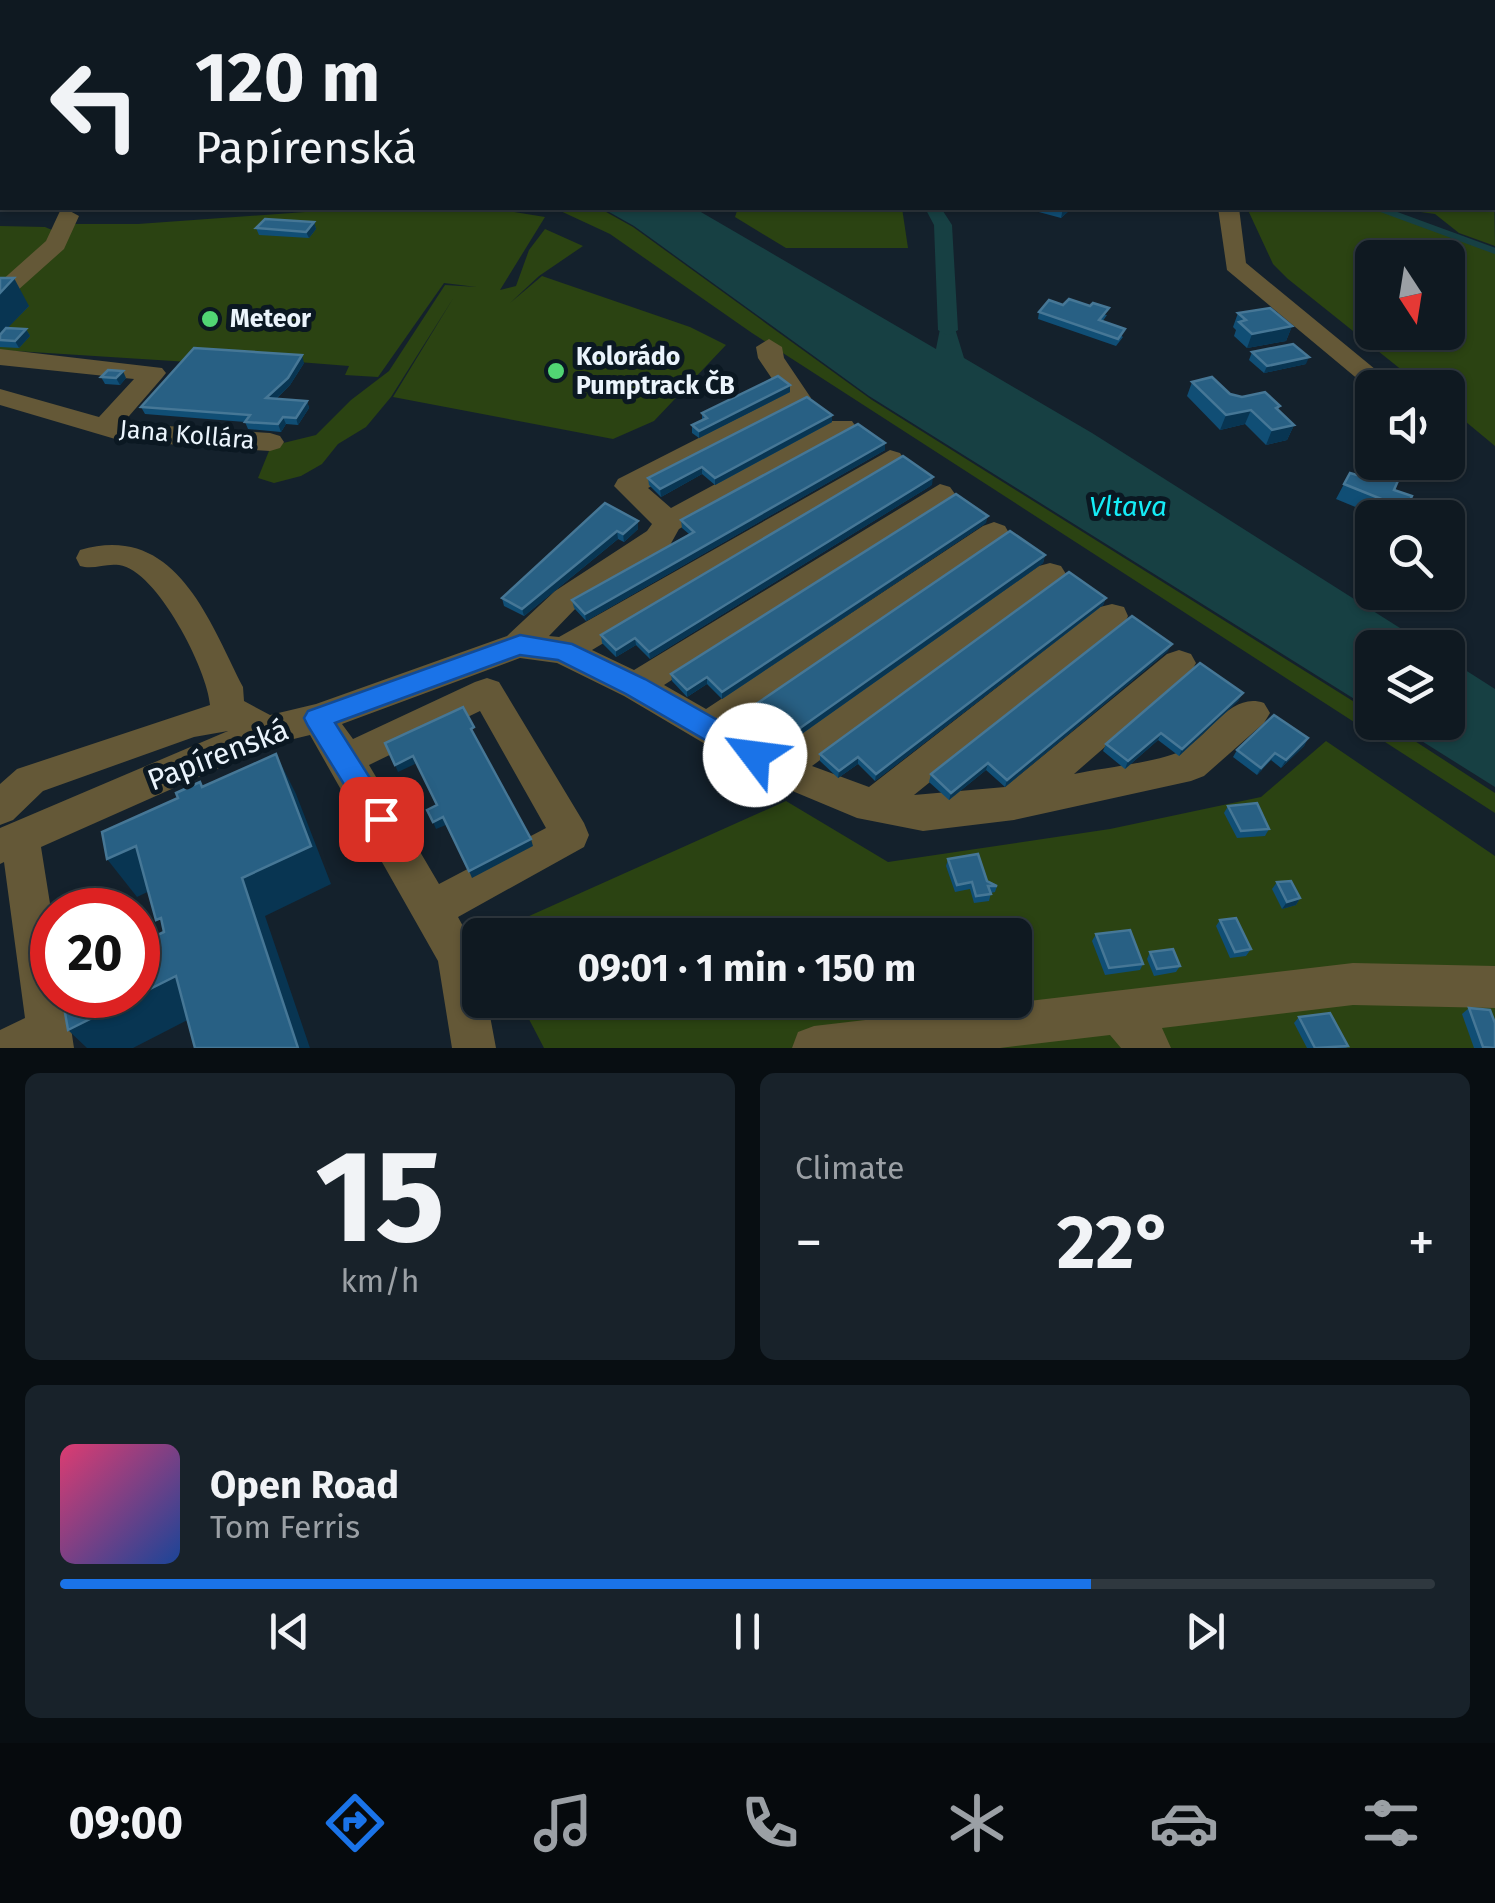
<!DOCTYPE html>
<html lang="en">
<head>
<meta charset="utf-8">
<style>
  :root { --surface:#0f1921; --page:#18222a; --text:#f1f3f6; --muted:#9ba0a5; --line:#2f383f; --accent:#1a73e8 }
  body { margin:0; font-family:"Fira Sans",sans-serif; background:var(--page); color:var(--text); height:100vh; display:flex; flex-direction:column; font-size:38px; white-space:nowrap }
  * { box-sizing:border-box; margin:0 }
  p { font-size:32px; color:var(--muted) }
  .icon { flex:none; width:55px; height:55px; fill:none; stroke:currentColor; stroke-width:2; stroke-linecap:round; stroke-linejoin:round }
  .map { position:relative; height:1048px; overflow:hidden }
  .details { display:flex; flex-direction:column; gap:25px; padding:25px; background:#080e12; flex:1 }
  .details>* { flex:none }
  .hud { position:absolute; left:0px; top:0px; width:1495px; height:210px; box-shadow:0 2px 8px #0004,0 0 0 2px var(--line); background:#0f1921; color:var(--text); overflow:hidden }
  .needle { width:65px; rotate:168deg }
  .fabs { position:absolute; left:1355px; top:240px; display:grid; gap:20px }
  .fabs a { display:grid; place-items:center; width:110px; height:110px; border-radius:15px; background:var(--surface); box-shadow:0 2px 8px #0004,0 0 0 2px var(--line); font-size:50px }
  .speed { position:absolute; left:30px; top:888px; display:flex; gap:20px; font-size:50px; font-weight:700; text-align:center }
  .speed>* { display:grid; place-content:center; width:130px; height:130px; border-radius:50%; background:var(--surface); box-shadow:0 2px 8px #0004,0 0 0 2px var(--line); line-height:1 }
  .speed .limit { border:15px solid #d22; background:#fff; color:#111 }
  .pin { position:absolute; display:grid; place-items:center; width:85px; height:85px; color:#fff; margin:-42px; border-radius:20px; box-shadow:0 5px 15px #0006 }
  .me { position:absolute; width:110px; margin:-55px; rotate:300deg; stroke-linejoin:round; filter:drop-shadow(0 0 8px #0008) }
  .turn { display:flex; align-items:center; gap:35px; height:210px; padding:0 30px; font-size:45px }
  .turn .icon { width:130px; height:130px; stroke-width:2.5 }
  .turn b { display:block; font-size:70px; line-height:85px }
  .big { font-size:75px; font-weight:700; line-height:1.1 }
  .details .widget { flex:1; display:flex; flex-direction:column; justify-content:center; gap:15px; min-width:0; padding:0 35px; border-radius:15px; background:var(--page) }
  .details .dial { align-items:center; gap:0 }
  .dial b { font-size:130px; line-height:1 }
  .song { display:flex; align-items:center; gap:30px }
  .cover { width:120px; height:120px; border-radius:15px; background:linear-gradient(135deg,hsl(340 70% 55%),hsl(220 70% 35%)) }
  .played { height:10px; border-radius:5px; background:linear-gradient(90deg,var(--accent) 75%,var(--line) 75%) }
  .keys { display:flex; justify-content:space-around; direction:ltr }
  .heat { display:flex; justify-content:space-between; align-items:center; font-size:55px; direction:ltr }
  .details .tiles { flex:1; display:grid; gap:25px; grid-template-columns:1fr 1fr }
  .widget:last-child { grid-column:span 2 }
  .trip { position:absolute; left:462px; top:918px; width:570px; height:100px; border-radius:15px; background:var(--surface); box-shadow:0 2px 8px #0004,0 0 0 2px var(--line); font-weight:700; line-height:100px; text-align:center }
  .dock { display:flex; height:160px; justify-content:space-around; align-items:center; background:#060a0d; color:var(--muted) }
  .dock .icon { width:70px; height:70px }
  .dock .current { color:var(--accent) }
  .dock b { font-size:45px; color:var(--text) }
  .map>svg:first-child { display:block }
  .green { fill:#2b4312; fill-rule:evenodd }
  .water { fill:#174043 }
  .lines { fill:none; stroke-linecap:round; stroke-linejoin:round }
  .stream-far1 { stroke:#174043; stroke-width:4 }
  .stream { stroke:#174043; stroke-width:6 }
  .canal { fill:#174043; fill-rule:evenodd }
  .minor { fill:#645837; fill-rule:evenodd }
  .major { fill:#a89047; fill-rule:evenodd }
  .wall { fill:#104e75 }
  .shaded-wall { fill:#083552 }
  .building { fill:#286084; stroke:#467796; stroke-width:2.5 }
  .route { fill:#1a73e8; stroke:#114b97; stroke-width:2.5 }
  .poi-dot { fill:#51d674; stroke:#0b1822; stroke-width:4 }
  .labels { text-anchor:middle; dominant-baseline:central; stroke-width:10; stroke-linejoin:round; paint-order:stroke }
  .poi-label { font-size:25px; font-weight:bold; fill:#ebf4fc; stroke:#0b1822; text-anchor:start }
  .street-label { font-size:25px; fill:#ebf4fc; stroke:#0b1822 }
  .water-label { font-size:28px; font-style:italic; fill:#15ecf7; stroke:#0b1822 }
  .near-street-label { font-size:30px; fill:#ebf4fc; stroke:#0b1822 }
</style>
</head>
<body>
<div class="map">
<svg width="1495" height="1048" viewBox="0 0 1495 1048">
  <rect width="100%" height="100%" fill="#14212c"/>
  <g class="green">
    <polygon points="1493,134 1495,246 1459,233 1435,214 1392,208 1492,208"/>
    <polygon points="360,208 490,208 545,217 500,290 516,286 529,250 545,229 583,246 539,276 510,303 542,276 690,327 726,345 654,421 613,439 393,397 454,297 391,397 366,427 338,444 322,464 301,476 274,483 258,478 271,446 316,435 351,400 389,371 445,285 477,287 444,283 378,377 345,375 349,366 196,354 189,362 0,350 0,226 45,227 52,230 73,224 138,224"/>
    <polygon points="554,208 599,208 633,227 872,400 1372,713 1372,722 1387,723 1495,793 1495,813 752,333 610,234"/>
    <polygon points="738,208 902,208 908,248 786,248 735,217"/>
    <path d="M1247 208H1374L1495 252V446L1448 407V388L1423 387 1288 279 1273 264ZM1372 258H1448V332H1372Z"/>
    <polygon points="1326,741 1495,856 1495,1048 544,1048 519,1000 1015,1000 1015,935 487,935 786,801 888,862 1110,829 1261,797"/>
  </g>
  <g class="water">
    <polygon points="602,208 694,208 936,349 946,299 964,358 1092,433 1430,647 1372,648 1372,710 869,396 634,226"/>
    <polygon points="1448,659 1495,689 1495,787 1393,723 1448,722"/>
  </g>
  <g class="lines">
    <polyline class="stream-far1" points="1281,0 1285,2"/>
    <polyline class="stream" points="1378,208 1495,251"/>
    <g class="canal">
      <polygon points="603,0 618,0 619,2 604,2"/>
      <polygon points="925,208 941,208 952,225 958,330 948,336 938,330 934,225"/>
    </g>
    <g class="minor">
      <polygon points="635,0 653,0 655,2 637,2"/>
      <polygon points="983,0 1028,0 1030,2 982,2"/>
      <polygon points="1422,0 1438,0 1439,2 1424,2"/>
      <polygon points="1447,0 1467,0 1469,2 1449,2"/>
      <polygon points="1492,9 1495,10 1495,20 1492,19"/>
      <polygon points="1492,32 1495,33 1495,44 1492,43"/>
      <polygon points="1218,208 1239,208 1246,263 1398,388 1372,388 1372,391 1227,270"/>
      <polygon points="68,210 79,216 64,249 8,299 0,301 0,282 46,241 60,211"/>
      <path d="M769 339 782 347 784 358 811 398 807 404 648 488 671 508 832 421H852L856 427 852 433 679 529 669 547 577 607 549 636 559 637 890 450 900 453 904 459 900 465 592 650 634 670 940 484 950 487 955 494 950 501 664 685 706 709 983 526 994 522 1005 526 1009 533 1005 540 737 726 778 750 1039 566 1050 563 1061 566 1066 574 1061 582 812 766 869 787 1100 607 1112 604 1124 607 1128 616 1124 625 914 795 1005 787 1167 654 1179 650 1191 654 1196 663 1191 672 1074 774C1101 768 1159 762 1181 751 1209 737 1230 691 1264 703L1270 713 1264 723 1204 776 1191 781 1014 820 923 831 857 818 766 780 624 696 557 663 520 658 342 724 353 739 475 682 487 678 499 682 584 823 589 835 584 847 458 917 479 956 480 1000H487L496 1048H452L438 961 310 735 273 744 41 847 52 916V995H66L74 1048H0V1030L25 1018 4 862 0 864V828L228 731 194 737 43 791 13 820 0 825V784L17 769 210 705C208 671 157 570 119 565 105 563 94 570 80 566L76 558 80 550C175 522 208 618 243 687L244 701 270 715 316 704 507 636 555 591 647 531 652 524 614 486 618 479 783 395 758 358 756 347ZM480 711 546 828 439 884 369 765Z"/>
      <polygon points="0,349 162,368 166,373 162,378 123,423 270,433 280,436 284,442 280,448 270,451 122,441 0,405 0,389 99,417 134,379 0,365"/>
      <polygon points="1448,429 1458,432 1464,440 1460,446 1448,448"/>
      <polygon points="1353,963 1495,966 1495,1008 1353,1005 1162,1028 1171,1048 1121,1048 1110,1035 1000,1048 792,1048 798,1032 814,1026"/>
    </g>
    <g class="major">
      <polygon points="1257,0 1275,0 1277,2 1259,2"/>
      <polygon points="1492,115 1495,115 1495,127 1492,126"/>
    </g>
  </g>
  <g class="wall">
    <polygon points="1478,0 1495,0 1495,6 1492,7 1492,2 1483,2"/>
    <polygon points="1024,208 1072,208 1061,218"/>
    <polygon points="314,222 316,229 309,238 259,235 256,228"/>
    <polygon points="0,278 29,306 7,328 26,329 30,336 19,348 0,347"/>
    <polygon points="1063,305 1107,315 1102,322 1123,337 1116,346 1038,319 1039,312"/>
    <polygon points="1238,313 1292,326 1286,341 1247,348 1234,336 1236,330 1233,327"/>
    <polygon points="1252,352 1306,364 1264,373 1249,360"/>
    <polygon points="304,363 290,385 276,399 307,401 309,408 298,425 286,424 281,432 248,429 245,422 145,414 141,407"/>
    <polygon points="101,377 126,378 120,385 105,384"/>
    <polygon points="1192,382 1230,394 1280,406 1278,410 1294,425 1287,440 1266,445 1245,424 1220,430 1187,396"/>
    <polygon points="790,385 790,392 699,438 692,433 692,425 702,420 702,413"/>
    <polygon points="832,415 832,422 715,485 702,474 661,497 649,485 648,478"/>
    <polygon points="885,443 885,450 586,621 574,608 572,600 689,534 682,528 681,520"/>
    <polygon points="1362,462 1394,490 1406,509 1402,518 1382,518 1336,499 1344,484 1356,474"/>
    <polygon points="932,485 650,659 636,645 616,657 602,643 601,635"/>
    <polygon points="605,503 638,529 624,542 618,539 524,616 504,606 502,598"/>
    <polygon points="986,523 722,699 707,684 687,697 672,681 671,674"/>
    <polygon points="1045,555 1043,563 796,738 780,723 760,737 743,720 743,713"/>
    <polygon points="1106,598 1103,605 875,781 858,764 838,778 820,761 820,754"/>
    <polygon points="1168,651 1005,787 986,770 949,800 929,782 931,774"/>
    <polygon points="1239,700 1179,756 1158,740 1125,769 1103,751 1106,744"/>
    <polygon points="1308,738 1304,746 1281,768 1271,760 1257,775 1233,757 1237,750"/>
    <polygon points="1228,806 1269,829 1265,836 1237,838 1224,813"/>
    <polygon points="948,859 997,886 995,892 991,893 989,901 974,903 970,889 955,892 946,866"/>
    <polygon points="1277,882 1300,898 1296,905 1282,909 1272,889"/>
    <polygon points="1220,920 1251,949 1246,956 1230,958 1216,926"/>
    <polygon points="1096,934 1143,964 1140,970 1105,975 1092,941"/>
    <polygon points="1150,952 1180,966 1176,972 1154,976 1147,959"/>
    <polygon points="693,1000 692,1018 657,1018 656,1012"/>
    <polygon points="1469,1008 1495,1048 1474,1048 1462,1014"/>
    <polygon points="1299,1017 1348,1046 1346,1048 1307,1048 1294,1023"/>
  </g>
  <g class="shaded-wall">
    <polygon points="1063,208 1072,208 1061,218"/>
    <polygon points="314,222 316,229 309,238 306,232"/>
    <polygon points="14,278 29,306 0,336 0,293"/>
    <polygon points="1292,326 1286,341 1247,348 1252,334"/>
    <polygon points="26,329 30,336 19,348 15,341"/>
    <polygon points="302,355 304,363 290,385 269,405 266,398"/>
    <polygon points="1309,357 1306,364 1264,373 1267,366"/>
    <polygon points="123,371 126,378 120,385 116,378"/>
    <polygon points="790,385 790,392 699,438 699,431"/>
    <polygon points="307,401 309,408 298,425 296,418"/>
    <polygon points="1251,410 1245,424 1220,430 1226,415"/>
    <polygon points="832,415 832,422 715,485 715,478"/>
    <polygon points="283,417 286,424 281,432 278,424"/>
    <polygon points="1294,425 1287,440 1266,445 1272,430"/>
    <polygon points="885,443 885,450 586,621 585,614"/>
    <polygon points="702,467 702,474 661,497 660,489"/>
    <polygon points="933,477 932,485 650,659 649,652"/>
    <polygon points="988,516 986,523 722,699 722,692"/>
    <polygon points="638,521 638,529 624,542 623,534"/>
    <polygon points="617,531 618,539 524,616 522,609"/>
    <polygon points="1045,555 1043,563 796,738 796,731"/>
    <polygon points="1106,598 1103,605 875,781 876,774"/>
    <polygon points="635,638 636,645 616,657 616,650"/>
    <polygon points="1172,644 1168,651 1005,787 1007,780"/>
    <polygon points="707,677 707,684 687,697 687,690"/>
    <polygon points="1243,693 1239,700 1179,756 1182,749"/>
    <polygon points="780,716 780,723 760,737 760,729"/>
    <polygon points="1161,733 1158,740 1125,769 1128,761"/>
    <polygon points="1308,738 1304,746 1281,768 1286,760"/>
    <polygon points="1275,753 1271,760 1257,775 1261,768"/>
    <polygon points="276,754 296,794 331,884 265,916 310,1048 298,1048 242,878"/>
    <polygon points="413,756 415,764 398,772 395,765"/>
    <polygon points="858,757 858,764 838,778 839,771"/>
    <polygon points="988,763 986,770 949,800 951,793"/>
    <polygon points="443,817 446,825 436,829 433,822"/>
    <polygon points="531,839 533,846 472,878 469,871"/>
    <polygon points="136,846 164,884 137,897 107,859"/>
    <polygon points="1300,898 1296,905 1282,909 1287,902"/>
    <polygon points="176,976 205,1011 133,1048 87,1048 68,1030"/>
  </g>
  <g class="building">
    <polygon points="1014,0 1051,0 1056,2 1008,2"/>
    <polygon points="265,219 314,222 306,232 256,228"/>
    <polygon points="0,278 14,278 0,293"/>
    <polygon points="1069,299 1090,306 1093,303 1109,308 1099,320 1125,329 1118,339 1039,312 1049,300 1063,305"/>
    <polygon points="1270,308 1292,326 1252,334 1239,322 1246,320 1238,313"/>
    <polygon points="6,328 26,329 15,341 0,340 0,335"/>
    <polygon points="1293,344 1309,357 1267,366 1252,352"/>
    <polygon points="194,348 302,355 288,378 266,398 307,401 296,418 283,417 278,424 245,422 250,415 141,407"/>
    <polygon points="108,370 123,371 116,378 101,377"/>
    <polygon points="778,376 790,385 699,431 692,425 707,418 702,413"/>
    <polygon points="1212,377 1230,394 1242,397 1265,392 1280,406 1276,408 1294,425 1272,430 1251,410 1226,415 1192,382"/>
    <polygon points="807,397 832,415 715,478 702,467 660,489 648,478"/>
    <polygon points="858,424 885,443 585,614 572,600 694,532 681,520"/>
    <polygon points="903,456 933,477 649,652 635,638 616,650 601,635"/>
    <polygon points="1362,462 1400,476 1394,490 1412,496 1406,509 1344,484 1350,473 1357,475"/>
    <polygon points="956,494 988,516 722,692 707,677 687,690 671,674"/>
    <polygon points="605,503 638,521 623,534 617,531 522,609 502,598"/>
    <polygon points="1010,531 1045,555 796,731 780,716 760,729 743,713"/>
    <polygon points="1069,572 1106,598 876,774 858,757 839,771 820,754"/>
    <polygon points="1132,616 1172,644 1007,780 988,763 951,793 931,774"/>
    <polygon points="1200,663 1243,693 1182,749 1161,733 1128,761 1106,744"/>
    <polygon points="463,707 474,727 471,729 531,839 469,871 443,817 433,822 427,810 437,805 413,756 395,765 385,743"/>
    <polygon points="1274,715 1308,738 1286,760 1275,753 1261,768 1237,750"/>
    <polygon points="276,754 311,846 242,878 298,1048 195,1048 176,976 68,1030 63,1001 72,995 138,995 138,944 164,932 161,918 156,920 136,846 107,859 102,832 178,798 176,793 200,782 202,787"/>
    <polygon points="1257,803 1269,829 1241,831 1228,806"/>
    <polygon points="978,854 987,881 997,886 988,886 991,894 976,896 972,882 957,885 948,859"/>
    <polygon points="1291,881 1300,898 1287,902 1277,882"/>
    <polygon points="1236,918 1251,949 1235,952 1220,920"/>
    <polygon points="552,923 569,923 567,935 549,935"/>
    <polygon points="1130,930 1143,964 1109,968 1096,934"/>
    <polygon points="1173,949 1180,966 1157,969 1150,952"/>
    <polygon points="657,1000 692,1000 691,1012 656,1012"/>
    <polygon points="1469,1008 1490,1010 1495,1023 1495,1048 1483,1047"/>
    <polygon points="1330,1013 1348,1046 1315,1048 1299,1017"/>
  </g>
  <polygon class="route" points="520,635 572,644 645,679 765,747 769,755 765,763 755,767 745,763 626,694 558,660 520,655 335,723 396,819 391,828 381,832 371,828 308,726 304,718 308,711"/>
  <g class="poi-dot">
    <circle cx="210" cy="319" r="10"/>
    <circle cx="556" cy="371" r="10"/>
  </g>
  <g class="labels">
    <g class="poi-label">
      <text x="230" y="319">Meteor</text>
      <text x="576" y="357">Kolorádo<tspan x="576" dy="29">Pumptrack ČB</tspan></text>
    </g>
    <g class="street-label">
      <text transform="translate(187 435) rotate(5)">Jana Kollára</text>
    </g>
    <g class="water-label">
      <text x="1128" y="506">Vltava</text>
    </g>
    <g class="near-street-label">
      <text transform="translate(218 755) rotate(-21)">Papírenská</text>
    </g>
  </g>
</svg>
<div class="fabs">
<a><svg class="needle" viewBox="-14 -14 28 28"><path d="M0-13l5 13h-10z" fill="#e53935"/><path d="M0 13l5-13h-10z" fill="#9ba0a5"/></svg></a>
<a><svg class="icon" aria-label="sound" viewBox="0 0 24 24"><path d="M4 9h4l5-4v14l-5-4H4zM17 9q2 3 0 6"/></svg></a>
<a><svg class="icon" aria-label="search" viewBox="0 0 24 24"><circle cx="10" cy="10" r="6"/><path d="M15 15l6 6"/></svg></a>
<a><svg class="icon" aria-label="layers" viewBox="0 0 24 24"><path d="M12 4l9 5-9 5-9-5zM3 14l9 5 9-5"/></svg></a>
</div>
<div class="speed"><div class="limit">20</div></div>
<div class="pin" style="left:381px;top:819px;background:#d93025"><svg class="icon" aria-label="arrive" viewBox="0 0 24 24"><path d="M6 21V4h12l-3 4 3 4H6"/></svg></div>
<svg class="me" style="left:755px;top:755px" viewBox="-20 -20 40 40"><circle r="19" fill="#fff"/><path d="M0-13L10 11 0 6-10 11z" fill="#1a73e8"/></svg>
<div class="trip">09:01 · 1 min · 150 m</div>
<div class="hud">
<div class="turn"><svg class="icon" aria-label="left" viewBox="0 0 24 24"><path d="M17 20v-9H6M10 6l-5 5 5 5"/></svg><div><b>120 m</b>Papírenská</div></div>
</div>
</div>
<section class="details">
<div class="tiles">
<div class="widget dial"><b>15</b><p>km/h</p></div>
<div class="widget"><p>Climate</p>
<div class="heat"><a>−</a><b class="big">22°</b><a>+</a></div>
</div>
<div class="widget">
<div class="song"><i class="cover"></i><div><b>Open Road</b><p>Tom Ferris</p></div></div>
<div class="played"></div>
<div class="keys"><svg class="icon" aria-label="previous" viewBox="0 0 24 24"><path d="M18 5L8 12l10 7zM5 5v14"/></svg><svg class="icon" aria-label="pause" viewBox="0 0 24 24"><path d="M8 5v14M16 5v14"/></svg><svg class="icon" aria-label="next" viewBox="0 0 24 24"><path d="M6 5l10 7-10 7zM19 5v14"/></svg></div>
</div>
</div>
</section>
<nav class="dock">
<b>09:00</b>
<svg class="icon current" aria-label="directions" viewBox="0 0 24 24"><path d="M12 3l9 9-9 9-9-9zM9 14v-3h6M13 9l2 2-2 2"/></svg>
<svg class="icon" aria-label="music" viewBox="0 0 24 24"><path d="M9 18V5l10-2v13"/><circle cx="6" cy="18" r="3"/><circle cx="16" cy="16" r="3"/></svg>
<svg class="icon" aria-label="phone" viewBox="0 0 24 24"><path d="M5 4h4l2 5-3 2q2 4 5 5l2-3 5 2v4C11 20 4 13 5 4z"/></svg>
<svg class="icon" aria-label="climate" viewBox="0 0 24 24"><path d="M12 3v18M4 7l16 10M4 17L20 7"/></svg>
<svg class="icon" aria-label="car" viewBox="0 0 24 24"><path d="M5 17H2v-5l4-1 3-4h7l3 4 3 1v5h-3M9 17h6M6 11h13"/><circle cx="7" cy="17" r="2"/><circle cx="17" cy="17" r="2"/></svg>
<svg class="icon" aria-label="filters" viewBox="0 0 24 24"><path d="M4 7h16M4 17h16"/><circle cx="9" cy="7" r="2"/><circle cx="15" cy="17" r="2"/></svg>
</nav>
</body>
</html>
